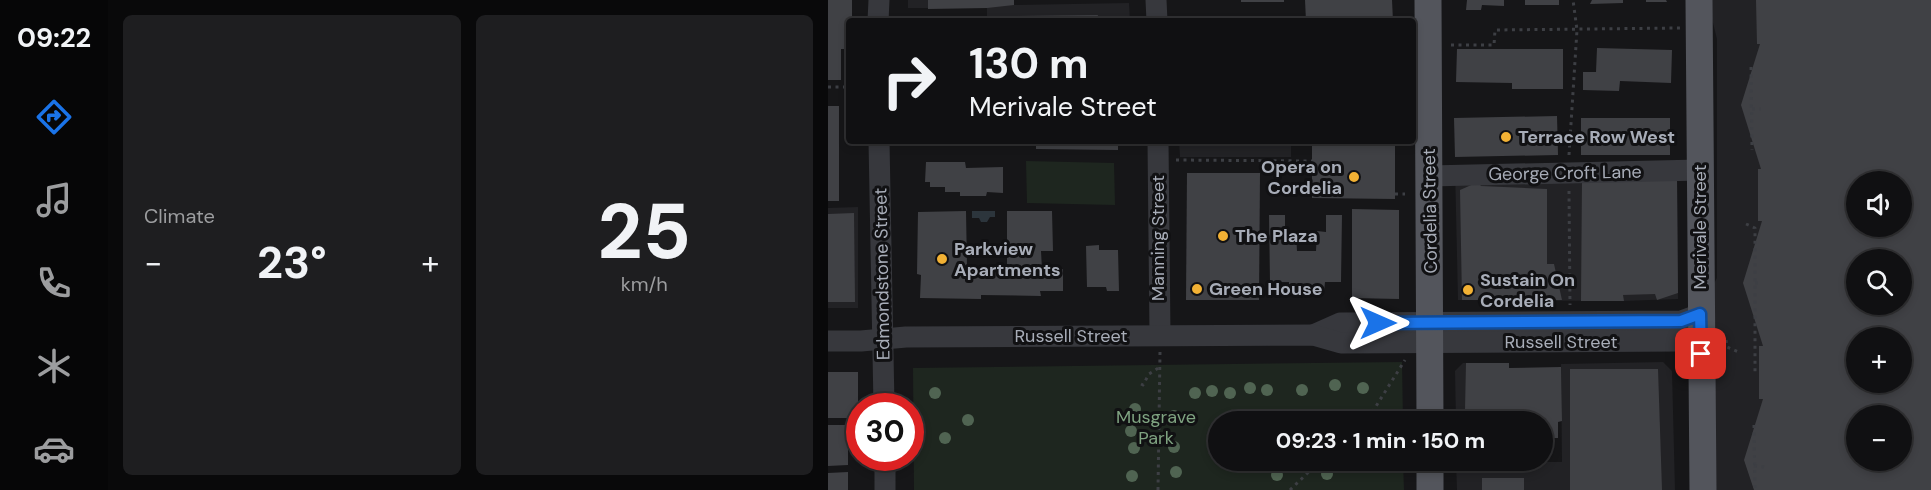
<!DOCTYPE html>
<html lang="en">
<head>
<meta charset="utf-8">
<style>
  :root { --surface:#101012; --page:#1e1e20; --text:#f1f3f6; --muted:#9c9d9f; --line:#303032; --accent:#1a73e8 }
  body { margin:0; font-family:"DM Sans",sans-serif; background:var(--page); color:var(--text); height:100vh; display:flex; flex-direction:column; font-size:22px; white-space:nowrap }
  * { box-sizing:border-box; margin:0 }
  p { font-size:20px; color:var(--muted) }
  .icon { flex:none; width:33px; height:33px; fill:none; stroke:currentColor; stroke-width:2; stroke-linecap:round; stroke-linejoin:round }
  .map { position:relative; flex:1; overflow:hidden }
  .side { display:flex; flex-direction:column; gap:15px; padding:15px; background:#09090a; width:720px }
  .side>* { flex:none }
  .hud { position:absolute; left:18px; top:18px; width:570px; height:126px; border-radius:6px; box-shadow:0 3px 9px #0003,0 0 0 2px var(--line); background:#101012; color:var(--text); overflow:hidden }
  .tools { position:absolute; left:1018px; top:171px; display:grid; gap:12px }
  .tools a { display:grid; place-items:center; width:66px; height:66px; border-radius:50%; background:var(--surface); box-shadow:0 3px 9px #0003,0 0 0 2px var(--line); font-size:30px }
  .speed { position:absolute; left:18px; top:393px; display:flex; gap:12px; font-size:30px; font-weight:700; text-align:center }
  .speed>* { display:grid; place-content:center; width:78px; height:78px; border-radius:50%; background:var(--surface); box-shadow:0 3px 9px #0003,0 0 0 2px var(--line); line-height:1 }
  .speed .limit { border:9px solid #d22; background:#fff; color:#111 }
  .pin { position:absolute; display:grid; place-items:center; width:51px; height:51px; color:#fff; margin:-26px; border-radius:12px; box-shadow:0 3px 9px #0006 }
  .me { position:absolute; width:66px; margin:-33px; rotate:90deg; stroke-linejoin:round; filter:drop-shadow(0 0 4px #0008) }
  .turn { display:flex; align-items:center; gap:21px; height:126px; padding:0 24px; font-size:27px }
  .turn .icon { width:78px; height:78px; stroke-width:2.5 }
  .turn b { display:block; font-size:42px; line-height:51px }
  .big { font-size:45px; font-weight:700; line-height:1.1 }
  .side .tile { flex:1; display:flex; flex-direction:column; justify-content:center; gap:9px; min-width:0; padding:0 21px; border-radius:9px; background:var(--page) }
  .side .dial { align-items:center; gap:0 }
  .dial b { font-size:78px; line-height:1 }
  .heat { display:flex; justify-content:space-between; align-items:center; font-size:33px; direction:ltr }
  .side .tiles { flex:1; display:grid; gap:15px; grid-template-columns:repeat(2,1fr) }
  .trip { position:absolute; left:380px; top:411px; width:345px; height:60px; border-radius:30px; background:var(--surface); box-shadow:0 3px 9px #0003,0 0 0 2px var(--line); font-weight:700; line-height:60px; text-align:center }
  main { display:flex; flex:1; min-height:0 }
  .dock { display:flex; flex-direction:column; width:108px; justify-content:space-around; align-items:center; background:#060607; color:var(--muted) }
  .dock .icon { width:42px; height:42px }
  .dock .current { color:var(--accent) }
  .dock b { font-size:27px; color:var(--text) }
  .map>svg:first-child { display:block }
  .built { fill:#222225; fill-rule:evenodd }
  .green { fill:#1e261f }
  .water { fill:#2c353c }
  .building { fill:#404145; fill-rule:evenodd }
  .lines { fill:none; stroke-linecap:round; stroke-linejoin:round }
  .path { stroke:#3d3f44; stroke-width:3; stroke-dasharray:3 4.5; stroke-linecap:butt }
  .minor { stroke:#37383d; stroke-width:21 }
  .major { stroke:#53555c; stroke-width:27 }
  .tree { fill:#506452 }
  .route-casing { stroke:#114b97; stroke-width:15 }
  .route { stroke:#1a73e8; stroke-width:10 }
  .poi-dot { fill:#f2b134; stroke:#111113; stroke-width:2 }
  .labels { text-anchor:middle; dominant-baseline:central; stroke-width:6; stroke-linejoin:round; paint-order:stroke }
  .poi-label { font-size:18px; font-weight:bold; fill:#a8adb8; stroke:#111113; text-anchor:start }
  .street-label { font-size:18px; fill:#a8adb8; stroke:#111113 }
  .park-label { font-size:18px; fill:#7fa381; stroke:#111113 }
</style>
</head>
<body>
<main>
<nav class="dock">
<b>09:22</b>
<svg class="icon current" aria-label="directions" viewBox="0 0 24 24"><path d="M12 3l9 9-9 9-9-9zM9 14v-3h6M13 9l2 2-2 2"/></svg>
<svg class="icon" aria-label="music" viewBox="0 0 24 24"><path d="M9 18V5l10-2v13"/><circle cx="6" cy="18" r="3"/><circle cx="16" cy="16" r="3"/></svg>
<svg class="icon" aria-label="phone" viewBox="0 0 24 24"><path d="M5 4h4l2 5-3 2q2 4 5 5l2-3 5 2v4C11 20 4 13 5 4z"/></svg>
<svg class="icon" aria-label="climate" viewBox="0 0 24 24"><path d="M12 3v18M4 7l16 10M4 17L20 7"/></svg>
<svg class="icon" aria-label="car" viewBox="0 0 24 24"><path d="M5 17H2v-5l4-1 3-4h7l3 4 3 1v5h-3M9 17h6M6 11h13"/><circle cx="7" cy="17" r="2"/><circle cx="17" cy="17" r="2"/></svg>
</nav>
<section class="side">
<div class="tiles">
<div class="tile"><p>Climate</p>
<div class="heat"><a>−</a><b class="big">23°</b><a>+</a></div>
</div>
<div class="tile dial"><b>25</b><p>km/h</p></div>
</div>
</section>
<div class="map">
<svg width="1103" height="490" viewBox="0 0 1103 490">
  <rect width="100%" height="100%" fill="#161618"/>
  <g class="built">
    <polygon points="80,0 186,0 186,5 301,3 302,21 159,21 159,8 80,8"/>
    <path d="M883 0H1103V490H884L883 289 889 278V39L883 15ZM1029 182H1074V226H1029ZM1029 260H1074V304H1029ZM1029 338H1074V382H1029ZM1029 416H1074V460H1029Z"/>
    <polygon points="351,141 463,141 463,157 352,157"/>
    <polygon points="627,167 849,175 850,299 795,301 630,300"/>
    <polygon points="30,207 30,308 0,308 0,208"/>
    <polygon points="835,362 844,371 847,490 629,490 628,461 734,462 733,364"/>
    <polygon points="635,363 681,363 680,421 628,421 627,371"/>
  </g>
  <g class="green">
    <polygon points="198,161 286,163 287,205 199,203"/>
    <polygon points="574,362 575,421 390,422 390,460 575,461 576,490 86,490 85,368"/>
  </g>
  <polygon class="water" points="144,211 167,211 167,217 162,217 159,222 153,222 151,218 144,218"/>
  <g class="building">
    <polygon points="0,0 24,0 24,21 21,21 21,49 13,49 13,80 0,80"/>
    <polygon points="100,0 186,0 186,5 159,8 100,9"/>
    <rect x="413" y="0" width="43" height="2"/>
    <polygon points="477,0 564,0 565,21 478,21"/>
    <polygon points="639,0 676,0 676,6 654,5 653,10 638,10"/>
    <rect x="697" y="0" width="34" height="5"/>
    <polygon points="764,0 795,0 795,3 762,4"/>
    <polygon points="818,0 838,0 839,2 818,2"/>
    <path d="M928 0H1103V490H926L916 460 935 399H931V346H935L915 283 934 221H930V169H933L913 105 932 44H929ZM1029 182H1074V226H1029ZM1029 260H1074V304H1029ZM1029 338H1074V382H1029ZM1029 416H1074V460H1029Z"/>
    <polygon points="270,15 268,21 187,21 187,16"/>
    <rect x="82" y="17" width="66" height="4"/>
    <polygon points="769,48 844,50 843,83 792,81 791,91 755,90 755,72 768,72"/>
    <polygon points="629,49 735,49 735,89 684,89 684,83 628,82"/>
    <rect x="0" y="106" width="11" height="95"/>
    <polygon points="729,116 730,155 627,157 626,118"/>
    <rect x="753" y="118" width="89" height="37"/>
    <polygon points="111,141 120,141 119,146 112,146"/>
    <polygon points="208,141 290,141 290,150 208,149"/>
    <polygon points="484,141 567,141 567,199 484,198"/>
    <polygon points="98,162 137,162 138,168 175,167 175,193 159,192 158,196 132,196 132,192 117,192 117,187 102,187 102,182 97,182"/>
    <polygon points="359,173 432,173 431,300 358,300"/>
    <polygon points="849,175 850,293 829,300 827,294 795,295 796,301 753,301 754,179"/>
    <polygon points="650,182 653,186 719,189 719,264 726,264 734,300 634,300 632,190"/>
    <polygon points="524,209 571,210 571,299 524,298"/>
    <polygon points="138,211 139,267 179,266 179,211 224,211 225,251 213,251 214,269 235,269 235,291 212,291 213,296 153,295 153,299 92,298 93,275 89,274 90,212"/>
    <polygon points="26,213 27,302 0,302 0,214"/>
    <polygon points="441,215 457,215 457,231 468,231 469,251 488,251 489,231 498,232 498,215 514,215 513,282 497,282 496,292 461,292 461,282 442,282"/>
    <polygon points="271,245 271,250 290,250 291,291 279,291 278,287 259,287 258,246"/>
    <polygon points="638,363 681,363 681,368 733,367 734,421 730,422 730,438 714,438 714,422 642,422 643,411 637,410"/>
    <polygon points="742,369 830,369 834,490 742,490"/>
    <rect x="0" y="372" width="30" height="46"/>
    <polygon points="0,425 20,425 20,465 0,466"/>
    <polygon points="20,472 20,490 0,490 0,473"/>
    <rect x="654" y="478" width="42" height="12"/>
  </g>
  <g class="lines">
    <g class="path">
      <polyline points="623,45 666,45 667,30 852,28"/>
      <polyline points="923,67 924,150"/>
      <polyline points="0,87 21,87"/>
      <polyline points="924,109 933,109"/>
      <polyline points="741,155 749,30 745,0"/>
      <polyline points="348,160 484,161"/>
      <polyline points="741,191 742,305"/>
      <polyline points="567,194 577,194"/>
      <polyline points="918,224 927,228 927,373"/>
      <polyline points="927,283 934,283"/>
      <polyline points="898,340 899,347 913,353"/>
      <polyline points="313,384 315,385 321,374 332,367"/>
      <polyline points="533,422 545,411 577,360"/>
      <polyline points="926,425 927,490"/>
      <polyline points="926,466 936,467"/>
      <polyline points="330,490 332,352"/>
      <polyline points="462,490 493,460"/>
    </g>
    <g class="minor">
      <polyline points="328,0 329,21"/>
      <polyline points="50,21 51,0"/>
      <polyline points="51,141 56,406"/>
      <polyline points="330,141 332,335"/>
      <polyline points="601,176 872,170"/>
      <polyline points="485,335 512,323 853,321 872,314"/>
      <polyline points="0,341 33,341 78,337 485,335 513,343 852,341 872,334"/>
      <polyline points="57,458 57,490"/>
    </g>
    <g class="major">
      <polyline points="600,0 602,422"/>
      <polyline points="871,0 875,490"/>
      <polyline points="602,490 602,460"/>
    </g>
  </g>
  <g class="tree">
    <circle cx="507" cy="385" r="6"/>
    <circle cx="422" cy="388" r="6"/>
    <circle cx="535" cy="388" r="6"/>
    <circle cx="439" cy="390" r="6"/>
    <circle cx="474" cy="390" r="6"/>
    <circle cx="384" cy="391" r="6"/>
    <circle cx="107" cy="393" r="6"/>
    <circle cx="367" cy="393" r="6"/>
    <circle cx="402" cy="393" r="6"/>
    <circle cx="307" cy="409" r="6"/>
    <circle cx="346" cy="416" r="6"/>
    <circle cx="140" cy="420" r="6"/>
    <circle cx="303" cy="431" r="6"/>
    <circle cx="117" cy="438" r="6"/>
    <circle cx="346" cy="447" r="6"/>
    <circle cx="306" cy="448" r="6"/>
    <circle cx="348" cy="472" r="6"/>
    <circle cx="499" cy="474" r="6"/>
    <circle cx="449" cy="475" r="6"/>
    <circle cx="304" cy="476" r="6"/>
  </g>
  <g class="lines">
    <g class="route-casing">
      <polyline id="route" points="550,323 853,321 872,314 873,354"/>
    </g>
    <use href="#route" class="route"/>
  </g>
  <g class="poi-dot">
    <circle cx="678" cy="137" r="6"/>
    <circle cx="526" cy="177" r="6"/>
    <circle cx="395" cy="236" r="6"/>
    <circle cx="114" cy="259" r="6"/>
    <circle cx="369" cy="289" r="6"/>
    <circle cx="640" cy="290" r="6"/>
  </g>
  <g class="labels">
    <g class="poi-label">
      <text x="690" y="137">Terrace Row West</text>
      <text x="514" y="167" text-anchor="end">Opera on<tspan x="514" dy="21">Cordelia</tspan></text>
      <text x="407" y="236">The Plaza</text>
      <text x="126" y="249">Parkview<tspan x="126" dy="21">Apartments</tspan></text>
      <text x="652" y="280">Sustain On<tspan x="652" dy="21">Cordelia</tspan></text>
      <text x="381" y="289">Green House</text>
    </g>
    <g class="street-label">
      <text transform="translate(737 173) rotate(-1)">George Croft Lane</text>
      <text transform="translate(602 211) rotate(-91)">Cordelia Street</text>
      <text transform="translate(872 227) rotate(-90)">Merivale Street</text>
      <text transform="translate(330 238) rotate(-90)">Manning Street</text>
      <text transform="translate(54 274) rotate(-91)">Edmondstone Street</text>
      <text x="243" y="336">Russell Street</text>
      <text x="733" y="342">Russell Street</text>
    </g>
    <g class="park-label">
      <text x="328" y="417">Musgrave<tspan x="328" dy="21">Park</tspan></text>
    </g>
  </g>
</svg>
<div class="tools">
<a><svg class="icon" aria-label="sound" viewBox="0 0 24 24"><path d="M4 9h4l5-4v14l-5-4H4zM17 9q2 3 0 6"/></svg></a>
<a><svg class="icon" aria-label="search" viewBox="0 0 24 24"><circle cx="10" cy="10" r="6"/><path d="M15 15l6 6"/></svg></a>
<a>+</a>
<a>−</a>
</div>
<div class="speed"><div class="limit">30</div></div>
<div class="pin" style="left:873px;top:354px;background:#d93025"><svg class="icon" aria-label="arrive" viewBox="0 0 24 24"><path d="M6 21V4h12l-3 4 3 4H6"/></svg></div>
<svg class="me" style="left:550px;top:323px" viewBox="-20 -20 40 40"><path d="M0-17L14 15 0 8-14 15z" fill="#1a73e8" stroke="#fff" stroke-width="4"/></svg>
<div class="trip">09:23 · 1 min · 150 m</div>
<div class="hud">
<div class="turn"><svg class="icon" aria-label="right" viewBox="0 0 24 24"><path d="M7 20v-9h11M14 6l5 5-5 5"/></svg><div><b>130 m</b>Merivale Street</div></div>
</div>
</div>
</main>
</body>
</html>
